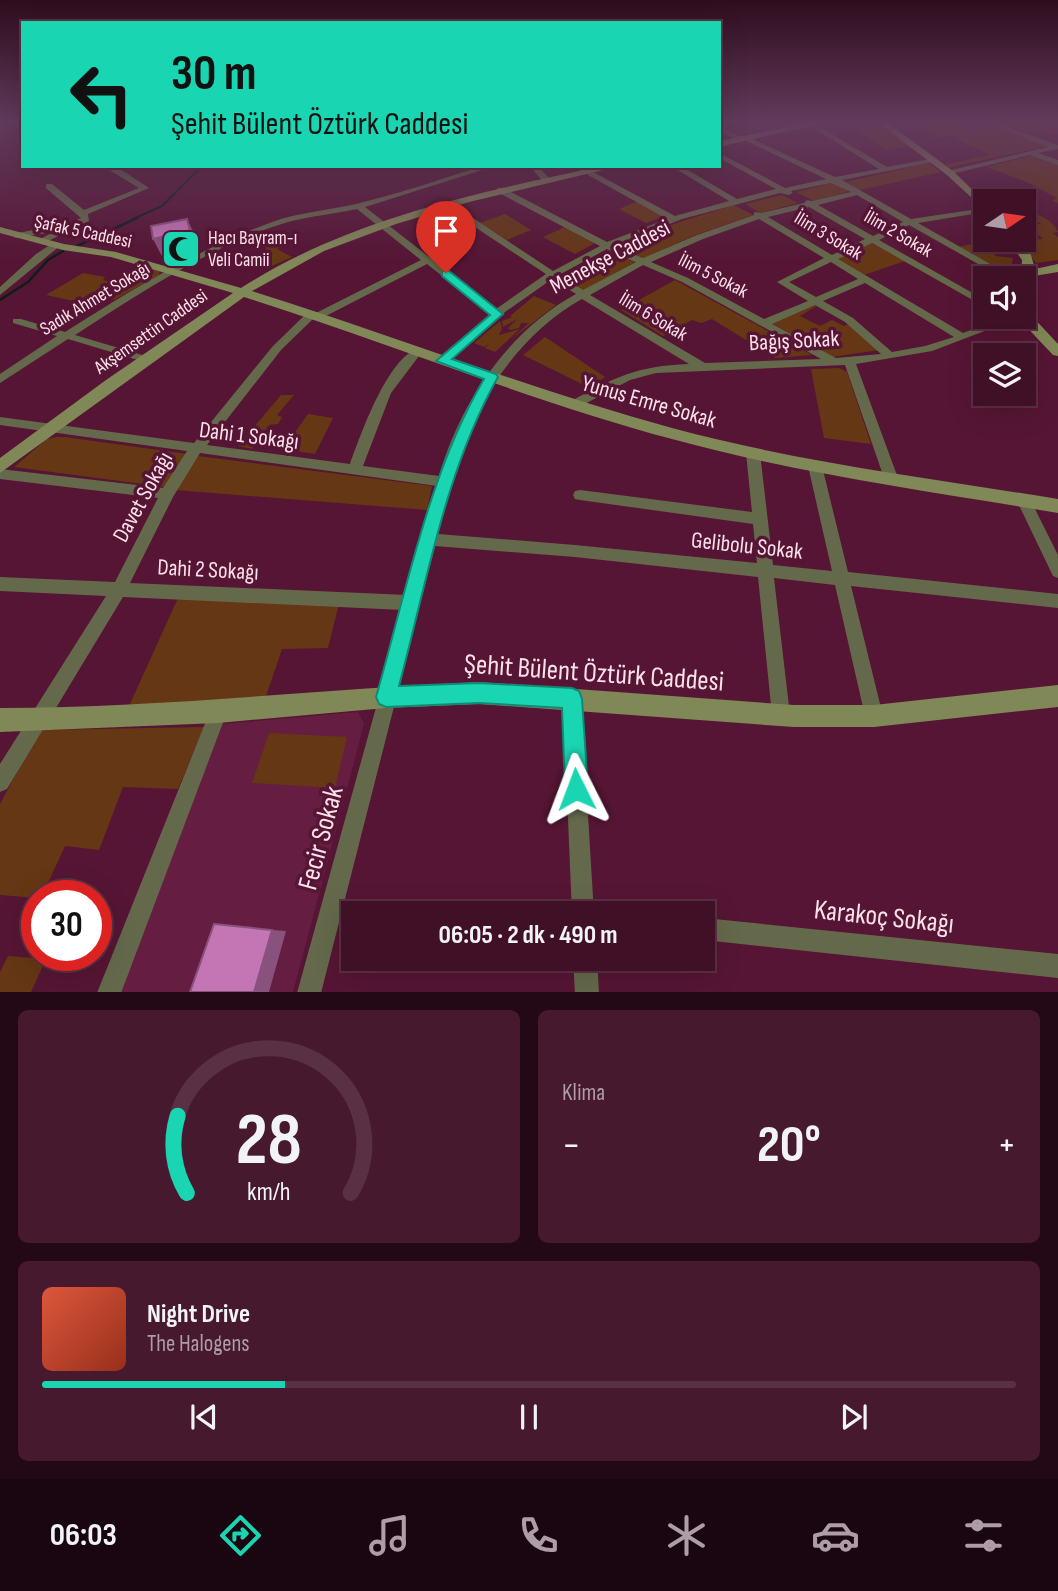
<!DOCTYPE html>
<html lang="tr">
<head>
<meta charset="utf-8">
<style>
  :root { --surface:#401027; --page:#47192f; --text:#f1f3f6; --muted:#ae9da7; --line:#593044; --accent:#19d5b2 }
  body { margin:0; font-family:"Sofia Sans Condensed",sans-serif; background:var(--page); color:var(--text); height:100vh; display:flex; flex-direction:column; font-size:26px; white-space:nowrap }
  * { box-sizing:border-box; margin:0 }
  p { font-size:23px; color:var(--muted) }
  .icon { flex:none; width:38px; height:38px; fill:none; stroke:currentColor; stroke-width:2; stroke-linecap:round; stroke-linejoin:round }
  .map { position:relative; height:992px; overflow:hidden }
  .details { display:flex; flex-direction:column; gap:18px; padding:18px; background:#230915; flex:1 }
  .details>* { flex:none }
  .banner { position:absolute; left:21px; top:21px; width:700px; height:147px; border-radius:0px; box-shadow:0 7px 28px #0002,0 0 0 2px var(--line); background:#19d5b2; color:#111; overflow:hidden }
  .needle { width:46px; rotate:77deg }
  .tools { position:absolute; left:973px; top:189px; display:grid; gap:14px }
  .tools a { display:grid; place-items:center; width:63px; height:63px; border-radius:0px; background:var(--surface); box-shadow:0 7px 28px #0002,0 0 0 2px var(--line); font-size:35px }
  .speed { position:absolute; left:21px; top:880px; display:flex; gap:14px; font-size:35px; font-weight:700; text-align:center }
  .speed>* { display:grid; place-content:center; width:91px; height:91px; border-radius:50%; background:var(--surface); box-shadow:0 7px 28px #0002,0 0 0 2px var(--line); line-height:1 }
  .speed .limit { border:10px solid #d22; background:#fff; color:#111 }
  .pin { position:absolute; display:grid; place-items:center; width:60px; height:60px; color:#fff; margin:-72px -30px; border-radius:50% 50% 50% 0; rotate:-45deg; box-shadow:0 0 7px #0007 }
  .pin .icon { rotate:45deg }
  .me { position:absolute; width:77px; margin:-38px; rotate:357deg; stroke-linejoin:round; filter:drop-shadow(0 0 5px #0008) }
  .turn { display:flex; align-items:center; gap:24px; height:147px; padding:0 35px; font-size:32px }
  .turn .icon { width:91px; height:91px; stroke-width:2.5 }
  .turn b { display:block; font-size:49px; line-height:60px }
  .big { font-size:52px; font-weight:700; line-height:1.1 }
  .details .tile { flex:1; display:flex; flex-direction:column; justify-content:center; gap:10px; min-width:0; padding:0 24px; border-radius:10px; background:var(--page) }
  .details .dial { align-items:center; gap:0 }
  .dial svg { height:182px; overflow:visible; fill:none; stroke:var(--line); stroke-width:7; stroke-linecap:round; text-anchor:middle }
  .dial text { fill:var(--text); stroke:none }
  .song { display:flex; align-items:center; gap:21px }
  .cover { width:84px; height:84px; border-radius:10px; background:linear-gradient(135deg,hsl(10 70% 55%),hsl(10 70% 35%)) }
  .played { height:7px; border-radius:4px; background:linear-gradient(90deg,var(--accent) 25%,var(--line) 25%) }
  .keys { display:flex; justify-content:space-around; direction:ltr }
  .heat { display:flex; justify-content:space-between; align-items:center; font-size:38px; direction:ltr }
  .details .tiles { flex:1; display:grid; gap:18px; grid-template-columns:1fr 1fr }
  .tile:last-child { grid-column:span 2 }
  .trip { position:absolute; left:341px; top:901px; width:374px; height:70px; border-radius:0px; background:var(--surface); box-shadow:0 7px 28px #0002,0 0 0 2px var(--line); font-weight:700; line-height:70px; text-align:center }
  .dock { display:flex; height:112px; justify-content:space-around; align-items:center; background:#1a0610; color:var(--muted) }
  .dock .icon { width:49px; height:49px }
  .dock .active { color:var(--accent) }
  .dock b { font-size:32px; color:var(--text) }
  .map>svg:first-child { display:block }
  .built { fill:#651e41 }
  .green { fill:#653714 }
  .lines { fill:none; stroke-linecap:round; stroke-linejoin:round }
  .stream-far1 { stroke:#0d1e1a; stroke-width:2 }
  .stream { stroke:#0d1e1a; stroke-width:2.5 }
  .street { fill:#65694b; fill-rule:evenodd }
  .secondary { fill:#818857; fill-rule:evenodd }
  .shaded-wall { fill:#89527e }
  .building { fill:#c475b4; stroke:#89527e; stroke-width:2 }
  .route { fill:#19d5b2; stroke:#108a74; stroke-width:2 }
  .labels { text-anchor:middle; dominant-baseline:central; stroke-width:7; stroke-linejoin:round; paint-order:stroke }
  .far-street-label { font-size:19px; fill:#fae0e9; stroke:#561534 }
  .far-poi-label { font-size:19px; fill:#fae0e9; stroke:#561534; text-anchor:start }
  .street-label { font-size:23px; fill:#fae0e9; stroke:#561534 }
  .near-street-label { font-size:28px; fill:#fae0e9; stroke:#561534 }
</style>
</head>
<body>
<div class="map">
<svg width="1058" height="993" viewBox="0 0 1058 993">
  <rect width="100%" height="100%" fill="#561534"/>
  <polygon class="built" points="358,712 364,724 293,992 120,993 222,724"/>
  <g class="green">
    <polygon points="914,121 980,121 962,125 973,130 997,127 1046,146 947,168 945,165 947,164 990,155 949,135 937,138 923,131 928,129"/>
    <polygon points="987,121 1026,121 1045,126 1034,121 1058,121 1046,126 1058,129 1058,134 1037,131 1023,134"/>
    <polygon points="884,127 911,147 884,149 856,130"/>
    <polygon points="1033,155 1058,164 1058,203 1052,201 1057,198 1029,183 987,167"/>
    <polygon points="928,163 941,172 860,190 856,190 846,182"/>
    <polygon points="832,183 840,184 848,192 814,201 796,192"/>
    <polygon points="782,195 798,203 760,213 745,204"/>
    <polygon points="638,201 664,216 646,223 619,209"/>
    <polygon points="734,205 753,215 698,234 643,258 619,247 677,223"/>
    <path d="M1024 212C1038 213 1052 219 1058 232L1053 233 1058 237V260L1036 263 1018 240 1043 239 1028 226 1041 224Z"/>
    <polygon points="505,214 531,230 507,240 480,223"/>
    <polygon points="567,226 597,242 575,254 543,237"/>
    <polygon points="277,239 286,243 277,249 292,257 272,266 256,257 267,248 263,246"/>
    <polygon points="871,243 905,261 864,275 836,259"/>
    <polygon points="978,243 996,256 1013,258 1010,274 958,247"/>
    <polygon points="611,249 637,261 583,291 562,275"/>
    <polygon points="141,265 160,271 159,275 114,300 92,292 83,303 46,295 83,273 105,277 103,280 113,283"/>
    <polygon points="675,280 812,355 775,358 712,319 701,323 692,320 663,336 621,310"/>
    <polygon points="534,296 556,305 509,341 529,323 521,323 519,328 510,330 508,328 517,319 503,327 502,321 512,317 510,316"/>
    <polygon points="813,302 818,305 800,316 820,326 832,320 844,326 850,323 879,350 832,357 771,323"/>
    <polygon points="500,321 502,328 499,335 520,329 495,352 485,348 489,344 484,347 474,343"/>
    <polygon points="545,337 605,377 590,388 523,355"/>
    <polygon points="839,368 847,372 871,444 824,438 811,369"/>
    <polygon points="281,395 294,395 277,415 282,417 278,424 269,425 252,449 238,446"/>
    <polygon points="308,414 333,418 315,454 283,449"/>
    <polygon points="56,437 65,437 187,454 165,487 14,467 47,439"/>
    <polygon points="198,456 432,486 427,510 175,490"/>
    <polygon points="178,598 339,604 328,648 282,649 266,696 129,706"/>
    <polygon points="204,727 178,789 123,787 99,850 65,846 42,896 37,898 0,895 0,804 40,730"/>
    <polygon points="269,733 347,737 335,788 252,783"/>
    <polygon points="8,956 46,959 31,992 0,992 0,972"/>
  </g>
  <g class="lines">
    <polyline class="stream-far1" points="133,219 162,206 202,166"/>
    <g class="stream">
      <polyline points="77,246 137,218"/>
      <polyline points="0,300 28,282 48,260 63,251"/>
    </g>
    <g class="street">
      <path d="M802 121H810L887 167 936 158 937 160 933 162 842 180 911 219 985 208V212L918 223 1015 278H1003L909 225 879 240 985 300V307L872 243 838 259 963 333 1006 317H1021L932 351 856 364 898 478 896 482 891 483 884 478 845 365 656 373 630 380 579 407H571L569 404 571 401C616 377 636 366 689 364L582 299C521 333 479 396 457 461 449 485 444 510 438 534L575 545 757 563 753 524 580 500 575 499 573 495 575 491 580 490 752 512 746 453 753 448 760 453 773 565 832 571 808 466 815 461 822 466 848 572 1058 594V608L851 586 883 716 880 722 874 725 868 722 865 716 835 585 774 578 790 715 787 721 781 724 775 721 772 715 758 577 575 557 435 546 321 993H297L403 610 123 597 7 789 0 792V764L106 596 0 591V577L115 582 158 498 0 479V469L163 488 187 451 0 425V417L194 443 273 346 308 312 316 313 421 260 357 209C334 214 310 216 288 222 214 244 140 293 75 335L149 357V361H141L68 339 0 383V374L57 336 13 323V319H21L65 332C131 290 198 249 272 222 300 212 331 210 360 203 401 193 442 179 482 166H495L365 207 496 309 546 274 443 206V202H449L553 271 600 246 497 192V188H503L607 242 667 219 572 166H582L675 216 729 201 671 166H681L737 199 776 189 719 158V153L785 188 826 179 744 140 739 141 719 131V126L743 138 748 137 835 177 879 169ZM831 183 851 192 812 201 807 200 804 203 761 213 754 212V215L697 235 643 258 614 246 682 219 780 193 789 195 793 193 791 191ZM857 195 903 222 873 236 818 205ZM809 207 865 239 832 255 768 217ZM759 219 824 258 777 282 808 301 764 319 688 278 651 262 703 239ZM607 249 636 262 583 290 559 275ZM831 262 858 279 816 297 789 282ZM427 264 490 314 439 358V364H447L505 312 552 279 576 294C508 331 460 403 439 476L363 466 391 393 422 352 416 349C386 362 361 434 350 464L207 445 281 350 314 318H322ZM643 265 682 282 821 359 705 363 590 295ZM865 283 954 337 925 346 892 352 853 318 823 301ZM815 305 845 322 881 354 836 358 772 324ZM200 453 437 486 407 595 130 583 173 497Z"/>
      <polygon points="981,121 990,121 1058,145 1058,149 1038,153 1058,160 1058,165 1030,155 947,175 947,171 1048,147"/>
      <polygon points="530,166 538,166 550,179 550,183 544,183"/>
      <polygon points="111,167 117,167 149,188 88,214 89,221 44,243 37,241 53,232 15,238 15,234 18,233 54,226 58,229 81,218 46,188 46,184 52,184 84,210 139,188 111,171"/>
      <polygon points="53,243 61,245 0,295 0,287 36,254"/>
      <polygon points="1024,495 1029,497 1058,555 1058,578 1053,576 1017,501 1019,497"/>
      <polygon points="572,690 578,693 581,699 594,914 572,914 563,699 566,693"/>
      <polygon points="218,703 224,706 227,712 121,993 97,993 212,706"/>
      <polygon points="704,918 1058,954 1058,978 704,940"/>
      <polygon points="573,959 597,959 599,993 575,993"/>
    </g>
    <g class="secondary">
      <polygon points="815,121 831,121 719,147 719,141"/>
      <polygon points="876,121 885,121 953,171 985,202 985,210 947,175"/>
      <path d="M602 166H620L469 202 396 224 324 251 252 291C392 335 530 389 672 428 798 462 929 478 1058 499V513C929 491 799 474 672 439 527 400 387 342 244 297L0 473V458L106 380 233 293 111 257 63 250 0 233V227L64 244 116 252 241 288C350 218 477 193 602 166Z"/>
      <polygon points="1008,240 1019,240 1031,255 1035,269 1058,264 1058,272 1034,276 1028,286 1024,287 1024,278 1021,278 1022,260"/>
      <polygon points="1024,312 1029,313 1058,344 1058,356 1053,355 1019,319 1018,317 1024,317"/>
      <path d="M479 682 794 705H874L1058 685V707L874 727H794L479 704 386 708 218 723 0 732V708C160 708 319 689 479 682Z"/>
    </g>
  </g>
  <g class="shaded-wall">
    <polygon points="187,219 197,239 199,251 164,260 153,239"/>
    <polygon points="272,930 286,931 269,992 254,992"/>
  </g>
  <g class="building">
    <polygon points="187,219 190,230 153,239 151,226"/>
    <polygon points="214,924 272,930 254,992 190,992"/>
  </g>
  <linearGradient id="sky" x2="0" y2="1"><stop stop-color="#2f0c1d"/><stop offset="0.47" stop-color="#623b5c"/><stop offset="1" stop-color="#623b5c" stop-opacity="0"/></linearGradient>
  <rect width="1058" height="260" fill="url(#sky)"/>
  <path class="route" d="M442 271H449L503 314 452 359 496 374 498 377C445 471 427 582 399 686L479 683 572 688 579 691 582 699 588 789 584 797 576 800 568 797 565 789 562 708 479 703 386 707 379 704 376 697C406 592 429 472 484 379L436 361 490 315 442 276Z"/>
  <defs>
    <g id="mosque-square" transform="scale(2.0125)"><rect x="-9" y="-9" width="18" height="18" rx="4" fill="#19d5b2" stroke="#561534"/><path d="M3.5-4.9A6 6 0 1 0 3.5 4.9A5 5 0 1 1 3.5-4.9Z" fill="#111"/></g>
  </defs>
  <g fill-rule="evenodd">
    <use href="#mosque-square" x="181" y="249"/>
  </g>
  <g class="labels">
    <g class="far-street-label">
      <text transform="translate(83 232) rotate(12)">Şafak 5 Caddesi</text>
      <text transform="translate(898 234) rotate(30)">İlim 2 Sokak</text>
      <text transform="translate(828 236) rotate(31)">İlim 3 Sokak</text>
      <text transform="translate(713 276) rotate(27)">İlim 5 Sokak</text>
      <text transform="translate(95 299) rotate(-31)">Sadık Ahmet Sokağı</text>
      <text transform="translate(653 317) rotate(31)">İlim 6 Sokak</text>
      <text transform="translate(151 332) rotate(-35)">Akşemsettin Caddesi</text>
    </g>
    <g class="far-poi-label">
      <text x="208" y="238">Hacı Bayram-ı<tspan x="208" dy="22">Veli Camii</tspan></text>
    </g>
    <g class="street-label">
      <text transform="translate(610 257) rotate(-28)">Menekşe Caddesi</text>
      <text transform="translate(794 341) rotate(-3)">Bağış Sokak</text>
      <text transform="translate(649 402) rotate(16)">Yunus Emre Sokak</text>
      <text transform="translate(249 436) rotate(7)">Dahi 1 Sokağı</text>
      <text transform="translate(143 497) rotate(-61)">Davet Sokağı</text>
      <text transform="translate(747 546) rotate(6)">Gelibolu Sokak</text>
      <text transform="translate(208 570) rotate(3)">Dahi 2 Sokağı</text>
    </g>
    <g class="near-street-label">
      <text transform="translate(594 673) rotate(4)">Şehit Bülent Öztürk Caddesi</text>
      <text transform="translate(321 838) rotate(-75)">Fecir Sokak</text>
      <text transform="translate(884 917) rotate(6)">Karakoç Sokağı</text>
    </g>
  </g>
</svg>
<div class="tools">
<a><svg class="needle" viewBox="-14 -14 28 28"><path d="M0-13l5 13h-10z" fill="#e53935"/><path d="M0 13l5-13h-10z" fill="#ae9da7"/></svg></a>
<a><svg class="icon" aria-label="sound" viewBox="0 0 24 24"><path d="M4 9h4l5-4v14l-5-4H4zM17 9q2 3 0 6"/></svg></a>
<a><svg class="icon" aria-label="layers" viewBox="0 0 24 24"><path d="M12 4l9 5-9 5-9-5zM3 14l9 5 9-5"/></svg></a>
</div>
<div class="speed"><div class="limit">30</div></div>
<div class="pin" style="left:446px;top:273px;background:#d93025"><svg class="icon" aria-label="arrive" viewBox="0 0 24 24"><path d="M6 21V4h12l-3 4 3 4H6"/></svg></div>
<svg class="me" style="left:576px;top:789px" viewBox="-20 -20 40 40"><path d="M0-17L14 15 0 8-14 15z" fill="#19d5b2" stroke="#fff" stroke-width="4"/></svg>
<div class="trip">06:05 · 2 dk · 490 m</div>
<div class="banner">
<div class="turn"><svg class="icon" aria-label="left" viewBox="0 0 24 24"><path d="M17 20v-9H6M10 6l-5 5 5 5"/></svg><div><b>30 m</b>Şehit Bülent Öztürk Caddesi</div></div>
</div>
</div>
<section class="details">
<div class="tiles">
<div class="tile dial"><svg viewBox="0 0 100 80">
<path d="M14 69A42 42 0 1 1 86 69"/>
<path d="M14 69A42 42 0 0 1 10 35" stroke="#19d5b2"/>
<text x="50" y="56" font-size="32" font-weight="700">28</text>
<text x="50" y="72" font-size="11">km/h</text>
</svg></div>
<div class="tile"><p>Klima</p>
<div class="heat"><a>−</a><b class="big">20°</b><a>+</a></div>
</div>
<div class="tile">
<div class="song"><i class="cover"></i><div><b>Night Drive</b><p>The Halogens</p></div></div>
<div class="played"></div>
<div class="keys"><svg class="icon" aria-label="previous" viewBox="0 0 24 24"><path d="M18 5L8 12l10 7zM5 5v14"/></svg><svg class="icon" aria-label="pause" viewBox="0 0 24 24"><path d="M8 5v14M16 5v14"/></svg><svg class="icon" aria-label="next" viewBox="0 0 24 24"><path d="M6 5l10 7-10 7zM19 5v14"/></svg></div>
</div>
</div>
</section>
<nav class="dock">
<b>06:03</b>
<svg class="icon active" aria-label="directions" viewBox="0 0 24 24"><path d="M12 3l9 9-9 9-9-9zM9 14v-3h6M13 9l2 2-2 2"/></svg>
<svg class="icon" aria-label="music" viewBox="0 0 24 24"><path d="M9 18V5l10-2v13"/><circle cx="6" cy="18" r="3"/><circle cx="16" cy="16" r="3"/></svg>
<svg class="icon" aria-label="phone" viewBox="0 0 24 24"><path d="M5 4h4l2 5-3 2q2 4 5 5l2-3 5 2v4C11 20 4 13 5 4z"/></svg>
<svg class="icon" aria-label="climate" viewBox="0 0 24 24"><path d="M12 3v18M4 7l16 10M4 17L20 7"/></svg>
<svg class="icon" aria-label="car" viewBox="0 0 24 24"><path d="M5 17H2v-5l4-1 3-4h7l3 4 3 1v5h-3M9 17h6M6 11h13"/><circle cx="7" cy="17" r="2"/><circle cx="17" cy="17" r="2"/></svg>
<svg class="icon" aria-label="filters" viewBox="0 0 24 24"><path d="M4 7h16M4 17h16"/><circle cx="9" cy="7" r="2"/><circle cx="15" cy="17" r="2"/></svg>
</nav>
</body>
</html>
